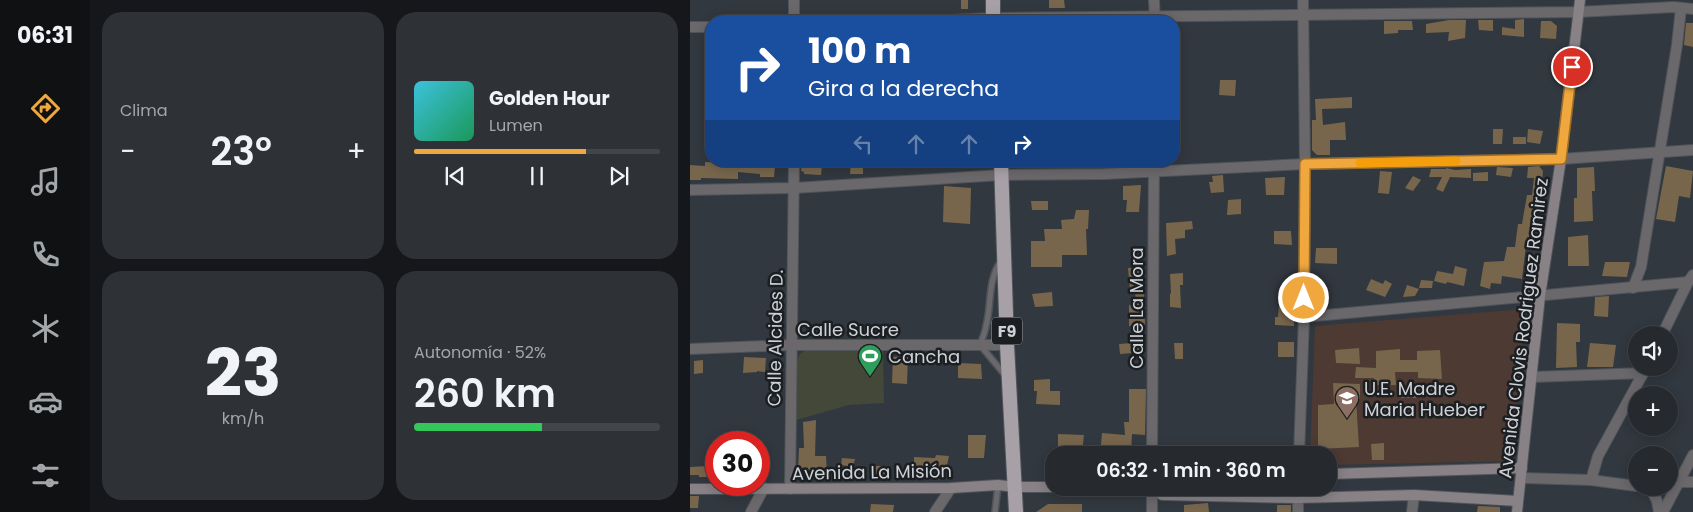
<!DOCTYPE html>
<html lang="es">
<head>
<meta charset="utf-8">
<style>
  :root { --surface:#262a2f; --page:#2e3237; --text:#f1f3f6; --muted:#a4a7aa; --line:#42464b; --accent:#efa73e }
  body { margin:0; font-family:Poppins,sans-serif; background:var(--page); color:var(--text); height:100vh; display:flex; flex-direction:column; font-size:19px; white-space:nowrap }
  * { box-sizing:border-box; margin:0 }
  p { font-size:16px; color:var(--muted) }
  .icon { flex:none; width:28px; height:28px; fill:none; stroke:currentColor; stroke-width:2; stroke-linecap:round; stroke-linejoin:round }
  .map { position:relative; flex:1; overflow:hidden }
  .details { display:flex; flex-direction:column; gap:12px; padding:12px; background:#15171a; width:600px }
  .details>* { flex:none }
  .top-card { position:absolute; left:15px; top:15px; width:475px; height:152px; border-radius:20px; box-shadow:0 2px 12px #0003,0 0 0 1px var(--line); background:#1a4fa0; color:#fff; overflow:hidden }
  .buttons { position:absolute; left:938px; top:326px; display:grid; gap:10px }
  .buttons a { display:grid; place-items:center; width:50px; height:50px; border-radius:50%; background:var(--surface); box-shadow:0 2px 12px #0003,0 0 0 1px var(--line); font-size:25px }
  .speed { position:absolute; left:15px; top:431px; display:flex; gap:10px; font-size:25px; font-weight:700; text-align:center }
  .speed>* { display:grid; place-content:center; width:65px; height:65px; border-radius:50%; background:var(--surface); box-shadow:0 2px 12px #0003,0 0 0 1px var(--line); line-height:1 }
  .speed .limit { border:8px solid #d22; background:#fff; color:#111 }
  .pin { position:absolute; display:grid; place-items:center; width:42px; height:42px; color:#fff; margin:-21px; border:2px solid #fff; border-radius:50%; box-shadow:0 1px 5px #0007 }
  .me { position:absolute; width:55px; margin:-28px; rotate:0deg; stroke-linejoin:round; filter:drop-shadow(0 0 4px #0008) }
  .turn { display:flex; align-items:center; gap:18px; height:105px; padding:0 20px; font-size:22px }
  .turn .icon { width:65px; height:65px; stroke-width:2.5 }
  .turn b { display:block; font-size:35px; line-height:42px }
  .lanes { display:flex; align-items:center; height:48px; padding:0 20px; background:#0003; justify-content:center; gap:25px; direction:ltr }
  .lanes .off { opacity:.35 }
  .big { font-size:38px; font-weight:600; line-height:1.1 }
  .details .card { flex:1; display:flex; flex-direction:column; justify-content:center; gap:8px; min-width:0; padding:0 18px; border-radius:20px; background:var(--page) }
  .details .dial { align-items:center; gap:0 }
  .dial b { font-size:65px; line-height:1 }
  .song { display:flex; align-items:center; gap:15px }
  .cover { width:60px; height:60px; border-radius:8px; background:linear-gradient(135deg,hsl(190 70% 55%),hsl(150 70% 35%)) }
  .played { height:5px; border-radius:2px; background:linear-gradient(90deg,var(--accent) 70%,var(--line) 70%) }
  .keys { display:flex; justify-content:space-around; direction:ltr }
  .heat { display:flex; justify-content:space-between; align-items:center; font-size:28px; direction:ltr }
  .charge { height:8px; border-radius:4px; background:linear-gradient(90deg,#34c759 52%,var(--line) 0) }
  .details .tiles { flex:1; display:grid; gap:12px; grid-template-columns:repeat(2,1fr) }
  .trip { position:absolute; left:355px; top:446px; width:292px; height:50px; border-radius:20px; background:var(--surface); box-shadow:0 2px 12px #0003,0 0 0 1px var(--line); font-weight:600; line-height:50px; text-align:center }
  main { display:flex; flex:1; min-height:0 }
  .dock { display:flex; flex-direction:column; width:90px; justify-content:space-around; align-items:center; background:#0f1113; color:var(--muted) }
  .dock .icon { width:35px; height:35px }
  .dock .current { color:var(--accent) }
  .dock b { font-size:22px; color:var(--text) }
  .map>svg:first-child { display:block }
  .education { fill:#4d3a32 }
  .green { fill:#444838 }
  .building { fill:#77664c }
  .lines { fill:none; stroke-linecap:round; stroke-linejoin:round }
  .service-casing { stroke:#4e545a; stroke-width:8 }
  .minor-casing { stroke:#4e545a; stroke-width:12 }
  .tertiary-casing { stroke:#4e545a; stroke-width:12 }
  .secondary-casing { stroke:#4e545a; stroke-width:12 }
  .trunk-casing { stroke:#4e545a; stroke-width:16 }
  .service { stroke:#6b686b; stroke-width:5 }
  .minor { stroke:#6b686b; stroke-width:10 }
  .tertiary { stroke:#6b686b; stroke-width:10 }
  .secondary { stroke:#888287; stroke-width:10 }
  .trunk { stroke:#a8a0a7; stroke-width:14 }
  .route-casing { stroke:#9b6d28; stroke-width:12 }
  .route { stroke:#efa73e; stroke-width:9 }
  .slow { stroke:#f59e0b; stroke-width:9 }
  .labels { text-anchor:middle; dominant-baseline:central; stroke-width:5; stroke-linejoin:round; paint-order:stroke }
  .shield { fill:#1c1f22; stroke:#999ca1; stroke-width:1 }
  .shield-label { font-size:16px; font-weight:bold; fill:#ced2d7 }
  .street-label { font-size:18px; fill:#ced2d7; stroke:#1c1f22 }
  .poi-label { font-size:18px; fill:#ced2d7; stroke:#1c1f22; text-anchor:start }
</style>
</head>
<body>
<main>
<nav class="dock">
<b>06:31</b>
<svg class="icon current" aria-label="directions" viewBox="0 0 24 24"><path d="M12 3l9 9-9 9-9-9zM9 14v-3h6M13 9l2 2-2 2"/></svg>
<svg class="icon" aria-label="music" viewBox="0 0 24 24"><path d="M9 18V5l10-2v13"/><circle cx="6" cy="18" r="3"/><circle cx="16" cy="16" r="3"/></svg>
<svg class="icon" aria-label="phone" viewBox="0 0 24 24"><path d="M5 4h4l2 5-3 2q2 4 5 5l2-3 5 2v4C11 20 4 13 5 4z"/></svg>
<svg class="icon" aria-label="climate" viewBox="0 0 24 24"><path d="M12 3v18M4 7l16 10M4 17L20 7"/></svg>
<svg class="icon" aria-label="car" viewBox="0 0 24 24"><path d="M5 17H2v-5l4-1 3-4h7l3 4 3 1v5h-3M9 17h6M6 11h13"/><circle cx="7" cy="17" r="2"/><circle cx="17" cy="17" r="2"/></svg>
<svg class="icon" aria-label="filters" viewBox="0 0 24 24"><path d="M4 7h16M4 17h16"/><circle cx="9" cy="7" r="2"/><circle cx="15" cy="17" r="2"/></svg>
</nav>
<section class="details">
<div class="tiles">
<div class="card"><p>Clima</p>
<div class="heat"><a>−</a><b class="big">23°</b><a>+</a></div>
</div>
<div class="card">
<div class="song"><i class="cover"></i><div><b>Golden Hour</b><p>Lumen</p></div></div>
<div class="played"></div>
<div class="keys"><svg class="icon" aria-label="previous" viewBox="0 0 24 24"><path d="M18 5L8 12l10 7zM5 5v14"/></svg><svg class="icon" aria-label="pause" viewBox="0 0 24 24"><path d="M8 5v14M16 5v14"/></svg><svg class="icon" aria-label="next" viewBox="0 0 24 24"><path d="M6 5l10 7-10 7zM19 5v14"/></svg></div>
</div>
<div class="card dial"><b>23</b><p>km/h</p></div>
<div class="card"><p>Autonomía · 52%</p><b class="big">260 km</b><div class="charge"></div></div>
</div>
</section>
<div class="map">
<svg width="1003" height="512" viewBox="0 0 1003 512">
  <rect width="100%" height="100%" fill="#32383f"/>
  <polygon class="education" points="835,309 822,461 639,465 639,455 620,455 625,326"/>
  <polygon class="green" points="193,349 194,403 159,405 106,420 106,362 110,354 116,350"/>
  <g class="building">
    <rect x="271" y="0" width="7" height="9"/>
    <polygon points="359,0 374,0 375,8 359,8"/>
    <polygon points="834,19 834,37 812,35 812,27 825,29 825,20"/>
    <polygon points="759,20 776,20 775,38 758,41 759,32 736,33 736,24"/>
    <polygon points="788,20 803,20 803,31 789,30"/>
    <polygon points="694,21 722,21 723,30 708,30 708,33 694,34"/>
    <polygon points="851,21 861,21 867,26 866,39 850,38"/>
    <polygon points="996,23 1003,23 1003,47 994,45"/>
    <polygon points="530,80 546,80 545,96 529,95"/>
    <polygon points="662,97 662,108 632,109 633,125 655,122 656,140 640,140 640,155 627,155 622,150 622,120 626,120 625,99"/>
    <polygon points="803,129 813,129 812,144 803,144"/>
    <polygon points="838,129 853,131 850,144 837,142"/>
    <rect x="823" y="137" width="13" height="7"/>
    <polygon points="50,161 60,161 59,167 85,166 84,177 70,177 70,174 48,172 48,179 11,178 11,180 0,180 0,165 15,166 15,162 49,164"/>
    <polygon points="112,161 130,161 130,166 132,166 131,175 114,174 114,172 111,171"/>
    <polygon points="161,161 173,161 173,174 160,174"/>
    <polygon points="849,166 853,171 851,196 849,195 844,223 841,222 839,237 837,237 832,279 812,276 811,284 801,283 800,289 790,286 794,262 814,261 817,247 825,247 828,224 832,224 837,195 842,195 844,178 837,178 838,167"/>
    <polygon points="976,166 1003,171 1000,198 989,196 985,222 966,219"/>
    <polygon points="807,167 823,168 821,177 806,175"/>
    <polygon points="904,167 905,191 902,191 903,221 884,222 884,198 887,198 887,168"/>
    <polygon points="756,168 765,170 781,169 781,178 760,177 753,192 746,189 752,177 739,177 741,169 756,169"/>
    <polygon points="690,171 702,172 699,194 688,193"/>
    <polygon points="798,172 798,181 783,181 783,173"/>
    <polygon points="533,175 534,192 521,193 519,182 523,182 522,176"/>
    <polygon points="723,176 731,180 723,191 715,188"/>
    <polygon points="595,177 594,195 576,195 575,178"/>
    <polygon points="451,185 449,212 436,212 437,200 433,200 433,186"/>
    <polygon points="254,186 281,188 280,224 253,222"/>
    <polygon points="551,199 551,214 537,215 538,200"/>
    <polygon points="341,201 358,201 358,210 342,210"/>
    <polygon points="386,210 399,210 398,229 396,229 397,255 372,255 372,267 341,267 341,241 355,241 354,229 372,229 371,220 384,219"/>
    <polygon points="502,221 503,229 495,230 495,238 485,239 486,254 477,256 476,223"/>
    <polygon points="584,231 601,231 602,245 584,244"/>
    <polygon points="898,235 899,266 878,266 878,237"/>
    <polygon points="626,248 647,248 647,264 625,263"/>
    <polygon points="915,262 940,262 937,277 912,276"/>
    <polygon points="765,266 777,269 774,286 757,282 756,284 744,281 747,271 763,274"/>
    <polygon points="438,268 453,268 455,325 439,326 439,305 446,304 445,290 440,290"/>
    <polygon points="493,273 493,285 490,285 491,308 480,307 480,294 481,293 480,274"/>
    <polygon points="681,279 693,284 695,280 702,284 695,297 676,290"/>
    <polygon points="731,280 743,281 742,288 729,288"/>
    <polygon points="717,285 729,289 725,296 713,297"/>
    <polygon points="362,292 363,306 345,307 342,294"/>
    <polygon points="919,296 918,317 904,316 905,297"/>
    <polygon points="589,304 604,304 604,326 585,325 585,317 588,317"/>
    <polygon points="867,323 890,324 890,342 886,342 887,367 866,368"/>
    <polygon points="455,342 455,352 430,354 429,344"/>
    <rect x="588" y="342" width="16" height="15"/>
    <polygon points="484,343 493,343 493,359 485,359"/>
    <polygon points="900,343 926,345 923,367 897,367"/>
    <polygon points="669,348 670,364 646,363 645,350"/>
    <polygon points="710,349 710,360 727,360 727,351 750,350 752,379 728,378 728,372 705,372 706,385 683,385 684,378 665,378 666,367 686,368 686,351"/>
    <polygon points="218,356 217,384 202,383 203,357"/>
    <polygon points="54,357 76,358 75,372 67,371 67,372 53,373"/>
    <polygon points="231,357 246,357 247,364 231,364"/>
    <polygon points="13,360 13,373 4,374 4,361"/>
    <polygon points="268,363 291,364 292,379 268,378"/>
    <polygon points="360,379 360,391 370,391 370,405 346,404 347,391 344,391 344,380"/>
    <polygon points="643,383 670,384 670,399 666,399 669,447 628,449 628,405 644,404"/>
    <polygon points="709,387 725,387 726,398 709,398"/>
    <polygon points="439,389 456,389 455,435 442,434 441,455 410,455 412,433 435,435 434,422 439,422"/>
    <polygon points="126,420 125,456 136,456 137,473 113,475 108,470 109,448 114,448 113,422"/>
    <polygon points="368,434 394,435 392,452 371,452 368,449"/>
    <polygon points="278,435 296,435 294,458 278,458"/>
    <polygon points="694,443 694,460 682,460 681,444"/>
    <polygon points="246,455 259,456 256,470 238,468 238,473 224,473 224,457 245,458"/>
    <polygon points="152,458 165,459 163,467 151,465"/>
    <polygon points="18,466 18,477 9,477 9,475 0,475 0,467"/>
    <rect x="183" y="466" width="16" height="8"/>
    <polygon points="0,496 9,496 8,508 0,508"/>
    <polygon points="518,503 519,512 494,512 494,505"/>
    <polygon points="181,504 204,505 203,512 180,512"/>
    <polygon points="358,504 392,504 392,512 346,512"/>
    <rect x="587" y="505" width="14" height="7"/>
    <polygon points="788,506 810,507 810,512 787,512"/>
  </g>
  <g class="lines">
    <g class="service-casing">
      <g id="service">
        <path d="M311 261C297 281 302 304 296 326 295 333 292 339 290 345L315 375"/>
        <polyline points="305,512 308,485"/>
      </g>
    </g>
    <g class="minor-casing">
      <g id="minor">
        <polyline points="464,0 465,21"/>
        <polyline points="104,21 104,0"/>
        <polyline points="0,190 104,188 311,175 414,174 615,164 871,159 1003,150"/>
        <polyline points="943,288 951,267 987,45 991,8"/>
        <polyline points="614,317 998,282"/>
        <polyline points="972,335 998,282 1003,275"/>
        <polyline points="0,349 101,345 317,345"/>
        <polyline points="842,377 954,373"/>
        <polyline points="462,455 464,161"/>
        <polyline points="609,455 614,317 615,164 613,0"/>
        <polyline points="831,478 901,480 946,486"/>
        <polyline points="901,480 908,456 956,368"/>
        <polyline points="979,485 988,482 1003,482"/>
        <polyline points="462,488 462,512"/>
        <polyline points="608,488 608,512"/>
        <polyline points="100,489 104,161"/>
        <polyline points="961,489 967,501 969,512"/>
        <polyline points="245,512 261,488"/>
        <polyline points="722,512 724,495"/>
        <polyline points="973,512 1003,455"/>
      </g>
    </g>
    <g class="tertiary-casing">
      <g id="tertiary">
        <polyline points="239,21 303,18 888,12 984,7 1003,9"/>
        <polyline points="0,27 21,27"/>
        <polyline points="61,512 74,488"/>
      </g>
    </g>
    <g class="secondary-casing">
      <g id="secondary">
        <polyline points="639,474 832,468"/>
        <polyline points="464,488 472,495 607,498 724,495 828,501"/>
        <polyline points="0,489 261,488 308,485 325,487 364,487"/>
        <polyline points="827,512 850,296 871,159 890,0"/>
      </g>
    </g>
    <g class="trunk-casing">
      <g id="trunk">
        <polyline points="303,0 303,21"/>
        <polyline points="311,161 317,345 326,512"/>
      </g>
    </g>
    <use href="#service" class="service"/>
    <use href="#minor" class="minor"/>
    <use href="#tertiary" class="tertiary"/>
    <use href="#secondary" class="secondary"/>
    <use href="#trunk" class="trunk"/>
  </g>
  <g class="lines">
    <g class="route-casing">
      <polyline id="route" points="614,298 615,164 871,159 882,67"/>
    </g>
    <use href="#route" class="route"/>
    <polyline class="slow" points="670,163 766,161"/>
  </g>
  <defs>
    <g id="stadium-pin" transform="scale(1.25)"><path d="M0 17L-7.5 6A9.5 9.5 0 1 1 7.5 6Z" fill="#2e9e5b" stroke="#1c1f22"/><path d="M0-5a6.5 5 0 1 0 0 10a6.5 5 0 1 0 0-10ZM-3.5-1.8h7v3.6h-7Z" fill="#fff"/></g>
    <g id="school-pin" transform="scale(1.25)"><path d="M0 17L-7.5 6A9.5 9.5 0 1 1 7.5 6Z" fill="#8d6e63" stroke="#1c1f22"/><path d="M0-5L7-2L0 1L-7-2ZM-4 1L0 2.5L4 1V4Q0 6-4 4Z" fill="#fff"/></g>
  </defs>
  <g fill-rule="evenodd">
    <use href="#stadium-pin" x="180" y="356"/>
    <use href="#school-pin" x="657" y="398"/>
  </g>
  <g class="labels">
    <rect class="shield" x="302" y="317.5" width="30" height="27" rx="4"/>
    <g class="shield-label">
      <text x="317" y="331">F9</text>
    </g>
    <g class="street-label">
      <text transform="translate(446 308) rotate(-90)">Calle La Mora</text>
      <text transform="translate(833 328) rotate(-83)">Avenida Clovis Rodriguez Ramirez</text>
      <text x="158" y="329">Calle Sucre</text>
      <text transform="translate(85 338) rotate(-89)">Calle Alcides D.</text>
      <text transform="translate(182 472) rotate(-1)">Avenida La Misión</text>
    </g>
    <g class="poi-label">
      <text x="198" y="356">Cancha</text>
      <text x="674" y="388">U.E. Madre<tspan x="674" dy="21">Maria Hueber</tspan></text>
    </g>
  </g>
</svg>
<div class="buttons">
<a><svg class="icon" aria-label="sound" viewBox="0 0 24 24"><path d="M4 9h4l5-4v14l-5-4H4zM17 9q2 3 0 6"/></svg></a>
<a>+</a>
<a>−</a>
</div>
<div class="speed"><div class="limit">30</div></div>
<div class="pin" style="left:882px;top:67px;background:#d93025"><svg class="icon" aria-label="arrive" viewBox="0 0 24 24"><path d="M6 21V4h12l-3 4 3 4H6"/></svg></div>
<svg class="me" style="left:614px;top:298px" viewBox="-20 -20 40 40"><circle r="17" fill="#efa73e" stroke="#fff" stroke-width="3"/><path d="M0-11L8 9 0 5-8 9z" fill="#fff"/></svg>
<div class="trip">06:32 · 1 min · 360 m</div>
<div class="top-card">
<div class="turn"><svg class="icon" aria-label="right" viewBox="0 0 24 24"><path d="M7 20v-9h11M14 6l5 5-5 5"/></svg><div><b>100 m</b>Gira a la derecha</div></div>
<div class="lanes"><svg class="icon off" aria-label="left" viewBox="0 0 24 24"><path d="M17 20v-9H6M10 6l-5 5 5 5"/></svg><svg class="icon off" aria-label="ahead" viewBox="0 0 24 24"><path d="M12 20V5M6 11l6-6 6 6"/></svg><svg class="icon off" aria-label="ahead" viewBox="0 0 24 24"><path d="M12 20V5M6 11l6-6 6 6"/></svg><svg class="icon" aria-label="right" viewBox="0 0 24 24"><path d="M7 20v-9h11M14 6l5 5-5 5"/></svg></div>
</div>
</div>
</main>
</body>
</html>
